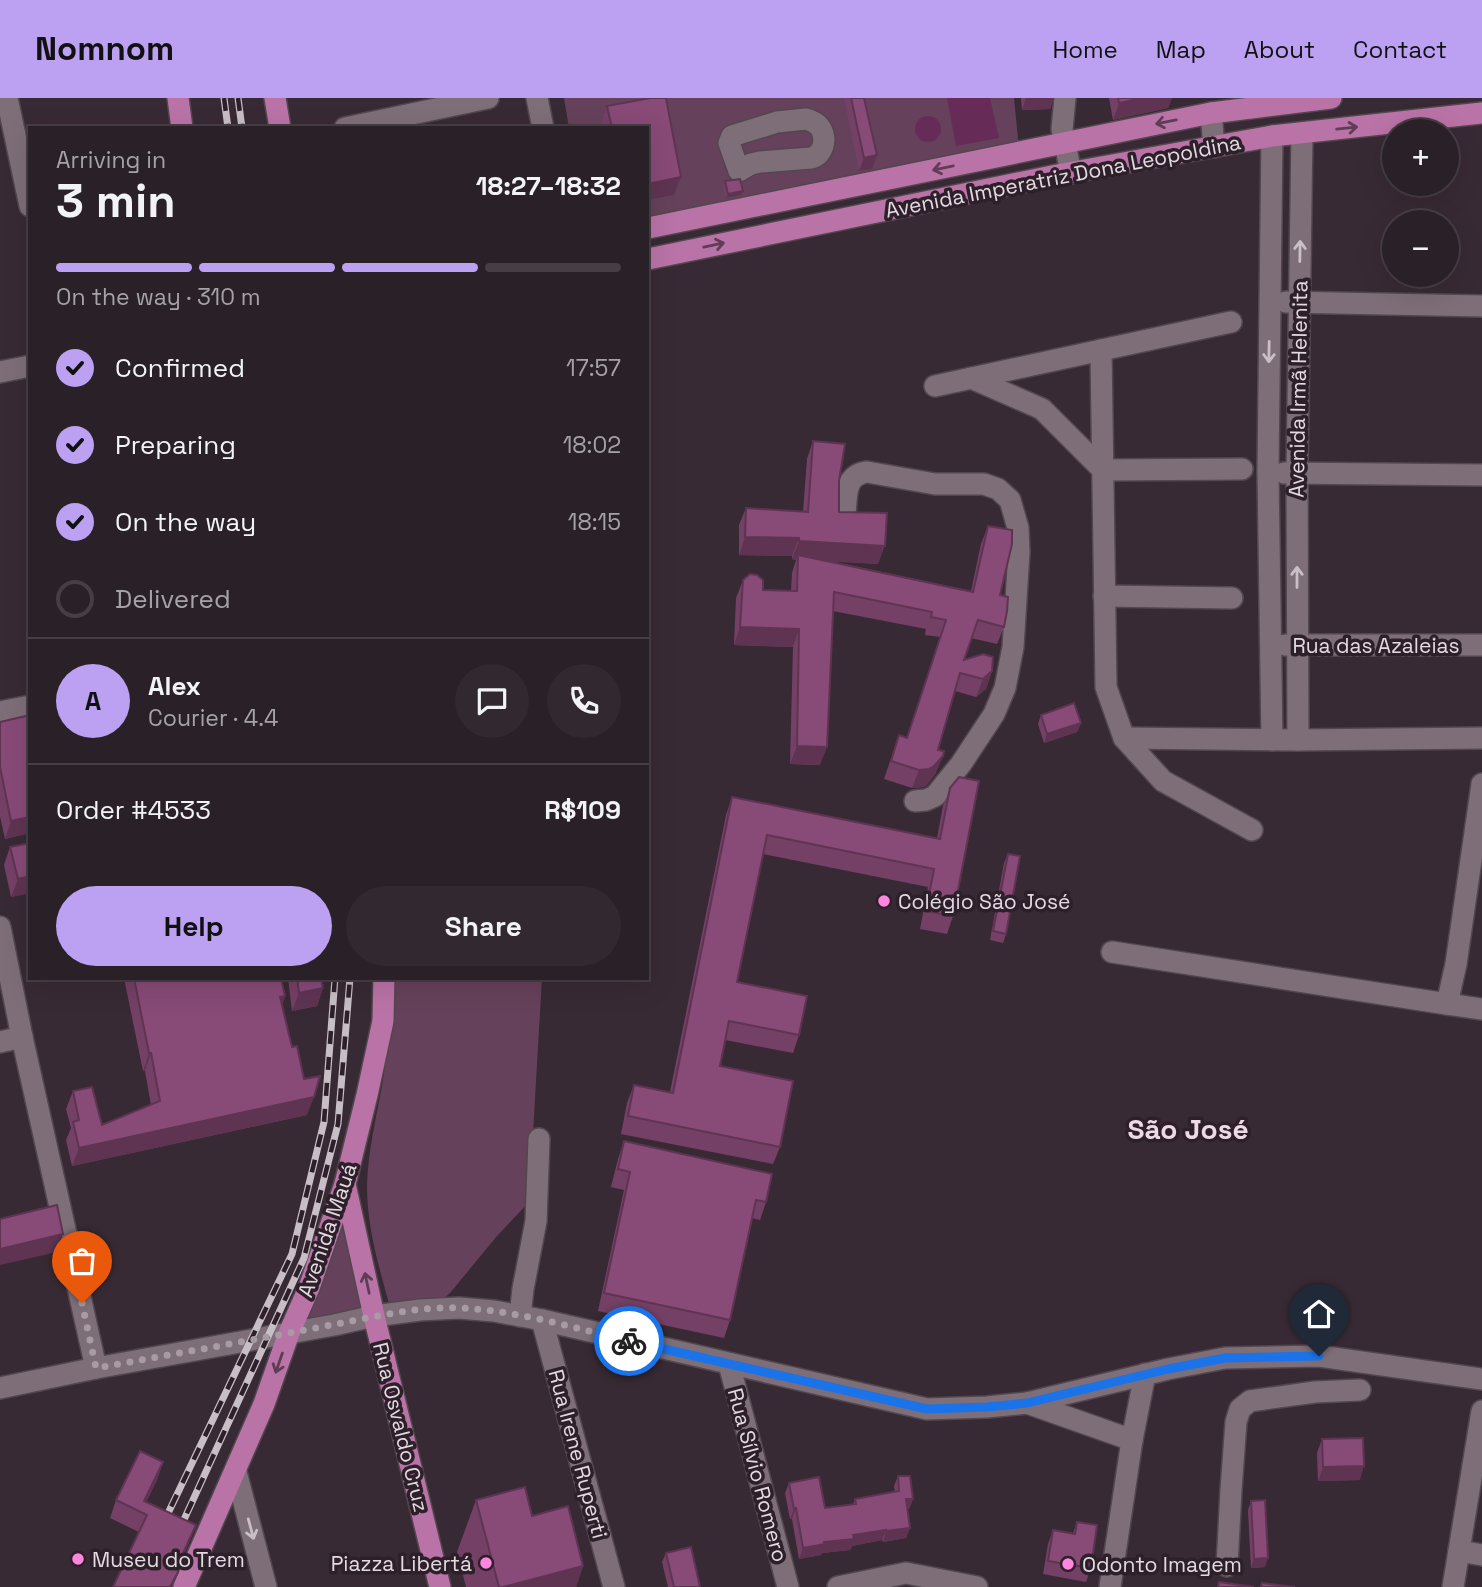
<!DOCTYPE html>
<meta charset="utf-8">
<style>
body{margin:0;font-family:"Space Grotesk",sans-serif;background:#32282f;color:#f1f3f6;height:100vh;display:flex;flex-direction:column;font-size:26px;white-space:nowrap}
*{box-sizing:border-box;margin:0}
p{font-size:23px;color:#a5a3a7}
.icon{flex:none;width:38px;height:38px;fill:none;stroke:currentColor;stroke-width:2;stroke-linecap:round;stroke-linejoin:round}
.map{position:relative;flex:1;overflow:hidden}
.panel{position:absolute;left:28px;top:28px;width:621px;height:854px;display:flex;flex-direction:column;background:#2a2027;border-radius:0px;box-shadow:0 7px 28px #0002,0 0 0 2px #463e44}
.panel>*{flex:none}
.controls{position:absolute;left:1382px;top:21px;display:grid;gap:14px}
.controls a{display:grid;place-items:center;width:77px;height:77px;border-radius:50%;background:#2a2027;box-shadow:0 7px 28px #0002,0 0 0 2px #463e44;font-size:35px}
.pin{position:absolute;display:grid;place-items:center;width:60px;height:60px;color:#fff;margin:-72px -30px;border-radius:50% 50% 50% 0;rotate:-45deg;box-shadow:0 0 7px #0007}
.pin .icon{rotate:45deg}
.courier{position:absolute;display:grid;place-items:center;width:70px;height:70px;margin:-35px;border:5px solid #1a73e8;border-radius:50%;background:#fff;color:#222;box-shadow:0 2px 9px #0007}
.headline em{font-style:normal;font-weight:600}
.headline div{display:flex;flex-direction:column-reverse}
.headline{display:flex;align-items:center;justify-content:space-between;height:119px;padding:0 28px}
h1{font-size:46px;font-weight:600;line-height:52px}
.bar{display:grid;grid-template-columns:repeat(4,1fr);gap:10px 7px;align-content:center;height:84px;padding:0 28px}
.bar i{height:9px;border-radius:5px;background:#463e44}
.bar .active{background:#bca0f2}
.bar p{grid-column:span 4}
.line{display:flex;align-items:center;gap:18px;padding:0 28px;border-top:2px solid #463e44}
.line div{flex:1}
.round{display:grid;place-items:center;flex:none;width:74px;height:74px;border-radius:37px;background:#32282f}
ol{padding:0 28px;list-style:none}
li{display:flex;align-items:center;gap:21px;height:77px}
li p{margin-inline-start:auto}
li .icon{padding:7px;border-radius:50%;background:#bca0f2;color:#111;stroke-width:4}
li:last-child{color:#a5a3a7}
li i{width:38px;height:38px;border:4px solid #463e44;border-radius:50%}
.primary-button{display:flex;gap:14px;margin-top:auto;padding:14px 28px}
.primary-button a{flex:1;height:80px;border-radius:42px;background:#bca0f2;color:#111;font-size:28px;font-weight:600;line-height:80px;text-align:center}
.primary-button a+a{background:#32282f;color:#f1f3f6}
header{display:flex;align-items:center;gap:42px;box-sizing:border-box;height:98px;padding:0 35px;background:#bca0f2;color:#111}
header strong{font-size:33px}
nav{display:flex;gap:38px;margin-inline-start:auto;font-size:24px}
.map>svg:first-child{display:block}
.green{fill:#66415b}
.water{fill:#662b57}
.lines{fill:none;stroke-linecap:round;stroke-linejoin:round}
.minor-casing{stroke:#52474e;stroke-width:24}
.major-casing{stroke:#52474e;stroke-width:24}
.minor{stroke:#7e6e78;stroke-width:21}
.major{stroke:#ba73a7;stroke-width:21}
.rail-casing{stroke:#c8bec5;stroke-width:7}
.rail{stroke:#2e202a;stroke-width:4.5;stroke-dasharray:13;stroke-linecap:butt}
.wall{fill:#754066}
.shaded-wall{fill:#5f3453}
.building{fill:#884a77;stroke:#5f3453;stroke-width:2}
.oneway{stroke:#5f3d56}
.oneway2{stroke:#cabfc6}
.done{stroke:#a79ca4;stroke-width:7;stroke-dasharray:0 12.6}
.route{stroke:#1a73e8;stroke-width:9}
.poi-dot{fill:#ff85de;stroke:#2e202a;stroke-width:2.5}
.labels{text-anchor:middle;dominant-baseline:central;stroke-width:7;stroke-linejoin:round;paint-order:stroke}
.street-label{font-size:21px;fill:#e3dae0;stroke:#2e202a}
.poi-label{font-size:21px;fill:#e3dae0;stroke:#2e202a;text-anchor:start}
.district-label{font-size:28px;font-weight:bold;fill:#eddae6;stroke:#2e202a}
</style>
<header>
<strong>Nomnom</strong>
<nav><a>Home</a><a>Map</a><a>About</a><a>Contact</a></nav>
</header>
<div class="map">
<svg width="1482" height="1489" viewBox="0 0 1482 1489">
<rect width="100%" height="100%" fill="#382a34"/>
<!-- green -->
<g class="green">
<path d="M564 0H1014L1019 51 648 124V30H569Z"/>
<path d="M389 880H542L529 1104 497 1138 450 1195 433 1210 390 1209C379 1169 367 1130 367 1088 368 1051 377 1017 383 982 389 948 389 914 389 880Z"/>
<path d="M342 1127 362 1210 305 1223Z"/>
</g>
<!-- water -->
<g class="water">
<path d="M947 0H990L999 40 956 48Z"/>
<circle cx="928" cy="31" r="13"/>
</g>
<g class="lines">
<!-- minor casing -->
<g class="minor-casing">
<g id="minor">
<path d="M7 0 30 108"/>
<path d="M537 0 543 30"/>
<path d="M1065 0 1062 31 1071 75"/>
<path d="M1211 15 1214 49"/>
<path d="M806 21C812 23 818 25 821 31 827 42 823 57 811 60L760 64 751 66 739 73 729 45 732 38 777 24Z"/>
<path d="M345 30 488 0"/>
<path d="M1272 38 1268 374 1272 642"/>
<path d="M1286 204 1482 208"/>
<path d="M1101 252 1106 589 1124 640 1163 683 1252 732"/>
<path d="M0 274 30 268"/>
<path d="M971 280 1042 311 1103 372 1242 371"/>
<path d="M935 288 1231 224"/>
<path d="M1284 375 1482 377"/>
<path d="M845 416C847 398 844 377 867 374L935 386H984L998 391 1010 402 1018 430 1019 454 1013 549 1005 590 994 616 961 666 935 698 926 702 915 703"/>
<path d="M1104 498 1232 500"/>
<path d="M1285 547H1482"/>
<path d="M0 614 30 608"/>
<path d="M1124 640 1298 642 1482 640"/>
<path d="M1298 642 1297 375 1302 35"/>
<path d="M0 829 22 939 96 1270"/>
<path d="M1112 854 1447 906 1456 866 1482 686"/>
<path d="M1447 906 1482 911"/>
<path d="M0 944 22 939"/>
<path d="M520 1218 523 1191 536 1123 539 1041"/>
<path d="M542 1222 614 1489"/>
<path d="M729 1266 788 1489"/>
<path d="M0 1290 96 1270 334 1227 374 1218 420 1212 459 1210 494 1213 542 1222 927 1311 987 1309 1027 1305 1168 1271 1225 1260 1319 1258 1482 1281"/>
<path d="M1027 1305 1132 1342"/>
<path d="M236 1374 266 1489"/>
<path d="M1459 1453 1482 1457"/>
<path d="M1227 1468 1231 1392 1236 1324 1240 1311 1250 1303 1315 1294 1360 1292"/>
<path d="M838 1489 906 1475 977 1489"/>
<path d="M1110 1489 1132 1342 1145 1276"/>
<path d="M1453 1489 1482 1313"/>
</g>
</g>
<!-- major casing -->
<g class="major-casing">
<g id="major">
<path d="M178 0 182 30"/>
<path d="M275 0 280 30"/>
<path d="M648 130 1211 15 1331 0"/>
<path d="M648 161 1057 77 1272 38 1482 15"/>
<path d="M345 1086 374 1218 440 1489"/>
<path d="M184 1489 264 1306 289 1235 309 1190 345 1086 367 997 383 923 384 880"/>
</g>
</g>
<!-- minor -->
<use href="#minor" class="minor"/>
<!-- major -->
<use href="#major" class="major"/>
<!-- rail casing -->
<g class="rail-casing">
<g id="rail">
<path d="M224 0 228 30"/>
<path d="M238 0 242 30"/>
<path d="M160 1432 292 1156 324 1024 335 880"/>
<path d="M176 1439 304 1160 338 1026 350 880"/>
</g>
</g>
<!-- rail -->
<use href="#rail" class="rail"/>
</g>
<!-- wall -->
<g class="wall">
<path d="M650 0H666L681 79 674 97 648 102V30H602L601 26 607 8Z"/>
<path d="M844 0H864L872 71 859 73Z"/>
<path d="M1021 0H1054L1050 11 1022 12Z"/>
<path d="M1109 0H1172L1168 10 1113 22Z"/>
<path d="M725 83 741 97 726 100 723 88Z"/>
<path d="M813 343 839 383V414L878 466 830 463 971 493 981 446 988 428 1000 497 1004 529 997 546 971 540 964 562 992 573 986 591 976 599 955 593 938 652 936 675 927 687 923 689 912 690 884 681 899 637 907 640 940 539 925 537 926 531 833 513 820 667 790 666 793 549 734 547 736 500 743 482 763 492 791 493 792 475 796 462 792 461V458L739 457V427L746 410 803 414 807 361Z"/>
<path d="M30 617V735L5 741 0 718V624Z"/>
<path d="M1041 617 1081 625 1077 634 1044 645 1038 626Z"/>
<path d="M950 690 953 818 947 836 920 831 928 789 763 756 737 884 799 937 793 955 725 942 720 968 780 1049 773 1066 621 1036 627 1005 634 987 670 994 726 717 732 699 937 740 943 708Z"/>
<path d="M10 749 30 795 11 799 4 767Z"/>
<path d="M1008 756 1006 836 1003 845 990 842 1004 765Z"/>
<path d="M124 880H281L285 898 282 907 307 1017 72 1068 66 1042 71 1030 66 1011 73 993 102 1027 151 1007 145 973H143Z"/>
<path d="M288 880H321L323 890 317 908 292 913Z"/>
<path d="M624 1043 766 1104 760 1122 752 1120 730 1222 724 1240 598 1213 624 1092 611 1089 618 1061Z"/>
<path d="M1322 1341 1360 1382 1318 1383 1317 1355Z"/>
<path d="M163 1364 157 1382 146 1404 196 1427 178 1470 139 1434 110 1420 116 1402Z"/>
<path d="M898 1378 913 1401 909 1411H907L910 1430 906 1440 883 1444 882 1442 852 1448 850 1452 822 1455 821 1457 799 1461 792 1421H790L785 1395 789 1385 825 1410 853 1406 855 1401 895 1394 894 1388Z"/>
<path d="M476 1402 532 1418 583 1468 576 1489H466L457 1454Z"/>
<path d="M1251 1403 1265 1469 1251 1470 1248 1412Z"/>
<path d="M1077 1424 1091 1470 1086 1484 1043 1476 1048 1446 1053 1432 1073 1435Z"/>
<path d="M666 1455 700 1489H668L662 1464Z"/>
</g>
<!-- shaded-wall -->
<g class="shaded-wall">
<path d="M1026 0H1054L1050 11 1022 12Z"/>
<path d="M1143 0H1172L1168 10 1113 22 1119 5Z"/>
<path d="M877 57 872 71 859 73 864 60Z"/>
<path d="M681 79 674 97 648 102V86Z"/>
<path d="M743 93 741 97 726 100 728 96Z"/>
<path d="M745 439 799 440 792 458 739 457Z"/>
<path d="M799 443 885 448 878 466 798 462V457L796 462 792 461Z"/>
<path d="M740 529 799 531 793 549 734 547Z"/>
<path d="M992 573 986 591 976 599 983 581Z"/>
<path d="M1081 625 1077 634 1044 645 1047 636Z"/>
<path d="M797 648 827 649 820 667 790 666Z"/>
<path d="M943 658 936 675 927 687 923 689 912 690 919 672Z"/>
<path d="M30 719V735L5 741 11 723Z"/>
<path d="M30 778V795L11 799 18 781Z"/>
<path d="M323 890 317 908 292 913 299 895Z"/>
<path d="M285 898 279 916 280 899Z"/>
<path d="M149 955H151L145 973H143Z"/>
<path d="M314 999 307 1017 72 1068 79 1050Z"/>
<path d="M63 1136 57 1154 0 1167V1151Z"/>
<path d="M163 1364 157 1382 141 1414 144 1403Z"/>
<path d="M1364 1368 1360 1382 1318 1383 1323 1369Z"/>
<path d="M906 1401H913L909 1411H902Z"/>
<path d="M796 1410 792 1421H790L794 1411Z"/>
<path d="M196 1427 189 1445 172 1484 178 1466Z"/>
<path d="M910 1430 906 1440 883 1444 886 1433Z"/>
<path d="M886 1432 882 1442 852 1448 850 1452 822 1455 821 1457 799 1461 803 1450 853 1437Z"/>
<path d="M1268 1460 1265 1469 1251 1470 1254 1461Z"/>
<path d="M583 1468 576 1489H503Z"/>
</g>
<!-- building -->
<g class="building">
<path d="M650 0H666L681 79 648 86V30H612L607 8Z"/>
<path d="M851 0H864L877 57 864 60Z"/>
<path d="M1118 0H1143L1119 5Z"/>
<path d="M740 81 743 93 728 96 725 83Z"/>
<path d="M813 343 845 346 839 383V414L887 415 885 448 799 443V440L745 439 746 410 808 414Z"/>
<path d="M988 428 1012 432V446L1000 497 1008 499 1007 513 1004 529 978 522 964 562 983 556 993 559 992 573 983 581 960 575 938 652 944 653 943 658 933 669 929 671 919 672 891 663 899 637 907 640 946 522 931 519 932 514 834 494 827 649 797 648 799 531 740 529 743 482 750 476 757 477 763 482V492L797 493 798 457 973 494Z"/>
<path d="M1074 605 1081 625 1047 636 1041 617Z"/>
<path d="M30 617V719L11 723 0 669V624Z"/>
<path d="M959 679 979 683 953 818 926 813 934 771 767 737 737 884 807 898 799 937 729 923 720 968 793 983 780 1049 628 1018 634 987 673 995 732 699 940 741 950 690Z"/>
<path d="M30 745V778L18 781 10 749Z"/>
<path d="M1008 756 1020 758 1006 836 993 833Z"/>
<path d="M134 880H281L285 898 280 899 292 949 297 948 304 981 320 978 314 999 79 1050 73 1024 79 1022 73 993 92 989 102 1027 160 1003 151 955H149Z"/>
<path d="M297 880H321L323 890 299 895Z"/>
<path d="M624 1043 772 1076 766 1104 756 1102 730 1222 604 1195 630 1074 618 1071Z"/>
<path d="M57 1107 63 1136 0 1151V1121Z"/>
<path d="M1363 1340 1364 1368 1323 1369 1322 1341Z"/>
<path d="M140 1353 163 1364 144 1403 196 1427 178 1466V1474L170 1489H113L147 1417 116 1402Z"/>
<path d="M898 1378H910L913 1401H906L910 1430 886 1433V1432L853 1437 854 1441 824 1444 825 1446 803 1450 796 1410 794 1411 789 1385 819 1379 825 1410 856 1406 855 1401 899 1393Z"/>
<path d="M525 1389 532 1418 568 1408 583 1468 503 1489H499L476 1402Z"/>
<path d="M1265 1402 1268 1460 1254 1461 1251 1403Z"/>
<path d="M1077 1424 1097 1427 1091 1470 1048 1463 1053 1432 1075 1436Z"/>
<path d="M691 1449 700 1489H674L666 1455Z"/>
<path d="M1219 1484 1254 1489H1218Z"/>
<path d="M1262 1485 1295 1489H1261Z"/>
</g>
<!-- one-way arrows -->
<defs><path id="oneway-shaft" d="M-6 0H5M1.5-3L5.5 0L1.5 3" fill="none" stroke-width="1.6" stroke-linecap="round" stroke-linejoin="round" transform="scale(1.75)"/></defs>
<g class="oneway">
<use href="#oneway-shaft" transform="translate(1166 24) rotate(169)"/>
<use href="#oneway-shaft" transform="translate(1347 30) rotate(-6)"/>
<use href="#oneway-shaft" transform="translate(943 70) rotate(168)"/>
<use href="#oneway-shaft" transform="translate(714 147) rotate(-12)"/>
<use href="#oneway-shaft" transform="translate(367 1185) rotate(-102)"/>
<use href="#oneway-shaft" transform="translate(279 1265) rotate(109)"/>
</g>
<g class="oneway2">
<use href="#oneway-shaft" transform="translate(1300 153) rotate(-89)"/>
<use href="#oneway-shaft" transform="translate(1269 254) rotate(91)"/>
<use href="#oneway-shaft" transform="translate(1297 479) rotate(-90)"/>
<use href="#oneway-shaft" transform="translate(251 1431) rotate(75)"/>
</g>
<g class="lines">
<!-- done -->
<path class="done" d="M82 1205 96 1270C175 1256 253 1242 331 1227 374 1219 418 1208 462 1210 519 1213 574 1230 629 1243"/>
<!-- route -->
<path class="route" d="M629 1243 927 1311 987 1309 1027 1305 1168 1271 1225 1260 1319 1258"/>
</g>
<!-- markers -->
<g class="poi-dot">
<circle cx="884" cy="803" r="7"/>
<circle cx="78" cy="1461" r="7"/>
<circle cx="486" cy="1465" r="7"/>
<circle cx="1068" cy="1466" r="7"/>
</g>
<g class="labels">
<!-- street labels -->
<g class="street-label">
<text transform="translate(1063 78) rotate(-11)">Avenida Imperatriz Dona Leopoldina</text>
<text transform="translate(1298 291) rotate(-89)">Avenida Irmã Helenita</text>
<text x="1376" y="547">Rua das Azaleias</text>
<text transform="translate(327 1132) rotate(-71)">Avenida Mauá</text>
<text transform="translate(401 1329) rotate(76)">Rua Osvaldo Cruz</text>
<text transform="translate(578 1356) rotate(75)">Rua Irene Ruperti</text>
<text transform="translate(758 1377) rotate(75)">Rua Sílvio Romero</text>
</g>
<!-- poi labels -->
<g class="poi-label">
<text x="898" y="803">Colégio São José</text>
<text x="92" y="1461">Museu do Trem</text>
<text x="472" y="1465" text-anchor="end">Piazza Libertá</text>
<text x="1082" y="1466">Odonto Imagem</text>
</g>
<!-- district labels -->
<g class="district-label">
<text x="1188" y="1031">São José</text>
</g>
</g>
</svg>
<div class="controls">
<a>+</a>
<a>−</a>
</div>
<div class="pin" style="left:82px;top:1205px;background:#ea580c"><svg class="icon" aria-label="bag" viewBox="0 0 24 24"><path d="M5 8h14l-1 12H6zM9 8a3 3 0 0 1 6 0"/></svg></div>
<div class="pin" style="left:1319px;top:1258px;background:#1f2937"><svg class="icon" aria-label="home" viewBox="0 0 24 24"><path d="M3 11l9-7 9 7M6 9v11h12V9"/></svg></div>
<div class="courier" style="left:629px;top:1243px"><svg class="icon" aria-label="bike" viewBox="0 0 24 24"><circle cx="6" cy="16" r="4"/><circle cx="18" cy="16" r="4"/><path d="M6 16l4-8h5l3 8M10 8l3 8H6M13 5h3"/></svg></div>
<section class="panel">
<div class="headline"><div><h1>3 min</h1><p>Arriving in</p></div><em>18:27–18:32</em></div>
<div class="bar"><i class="active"></i><i class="active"></i><i class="active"></i><i></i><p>On the way · 310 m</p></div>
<ol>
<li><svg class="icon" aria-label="check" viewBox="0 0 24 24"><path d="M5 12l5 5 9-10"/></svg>Confirmed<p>17:57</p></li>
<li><svg class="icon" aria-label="check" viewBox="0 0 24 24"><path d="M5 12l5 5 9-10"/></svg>Preparing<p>18:02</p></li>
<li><svg class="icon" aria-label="check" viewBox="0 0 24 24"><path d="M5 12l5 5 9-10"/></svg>On the way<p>18:15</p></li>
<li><i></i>Delivered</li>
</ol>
<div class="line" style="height:126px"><b class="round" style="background:#bca0f2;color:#111">A</b><div><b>Alex</b><p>Courier · 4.4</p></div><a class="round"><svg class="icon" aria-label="chat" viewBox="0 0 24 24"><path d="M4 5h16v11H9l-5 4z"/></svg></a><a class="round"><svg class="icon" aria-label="phone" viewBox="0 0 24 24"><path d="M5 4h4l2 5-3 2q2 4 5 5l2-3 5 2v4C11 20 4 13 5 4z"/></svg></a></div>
<div class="line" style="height:91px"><div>Order #4533</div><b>R$109</b></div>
<div class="primary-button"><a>Help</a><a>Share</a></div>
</section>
</div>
